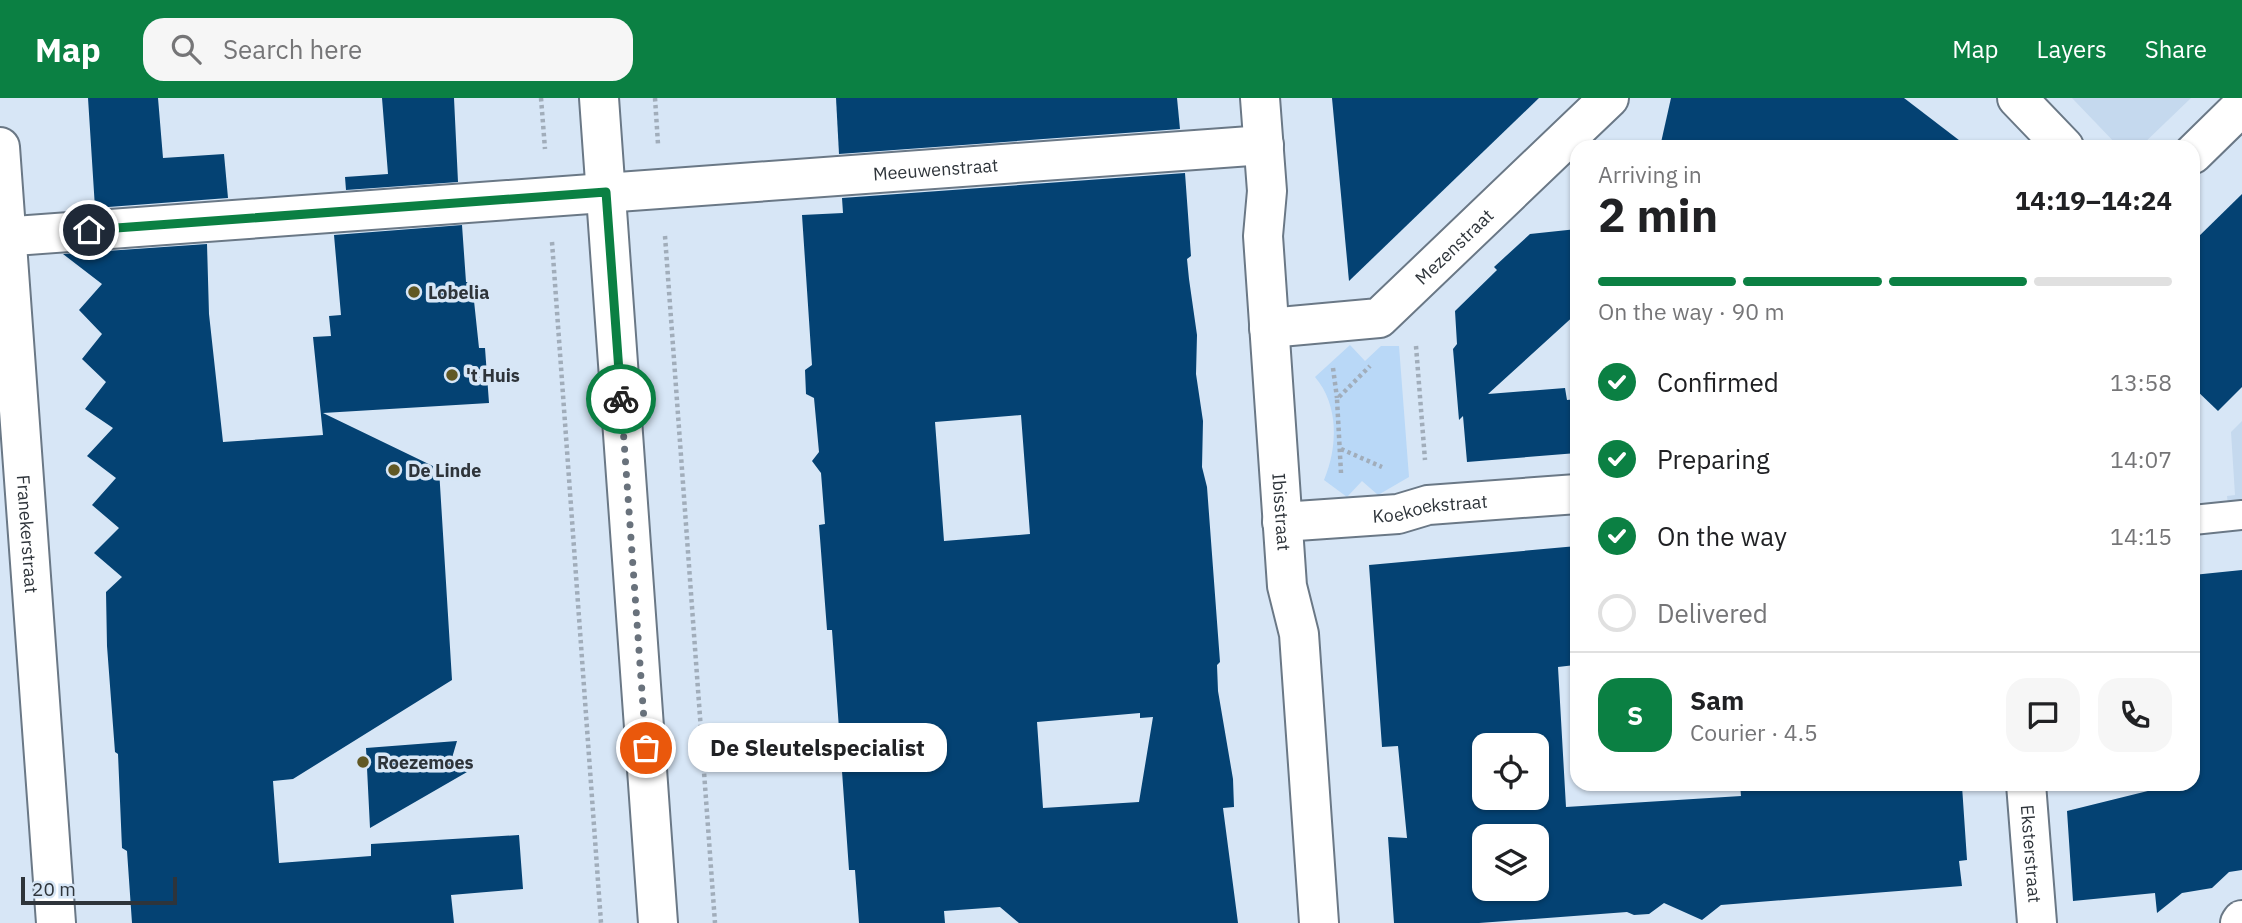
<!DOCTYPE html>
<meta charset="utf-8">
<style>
body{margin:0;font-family:"IBM Plex Sans",sans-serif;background:#f6f6f6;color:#202124;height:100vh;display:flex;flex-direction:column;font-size:26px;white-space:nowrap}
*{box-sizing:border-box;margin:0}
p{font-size:23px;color:#757577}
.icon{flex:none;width:38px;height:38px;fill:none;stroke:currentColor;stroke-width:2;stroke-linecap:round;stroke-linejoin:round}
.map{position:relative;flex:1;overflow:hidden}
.details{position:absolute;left:1570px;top:42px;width:630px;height:651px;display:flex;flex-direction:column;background:#fff;border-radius:21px;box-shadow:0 2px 5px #0004}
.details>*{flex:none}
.tools{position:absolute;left:1472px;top:635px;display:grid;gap:14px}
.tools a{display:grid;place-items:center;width:77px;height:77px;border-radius:14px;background:#fff;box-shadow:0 2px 5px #0004;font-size:35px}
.scale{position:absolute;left:21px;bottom:18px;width:156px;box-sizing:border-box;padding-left:7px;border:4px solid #2e343a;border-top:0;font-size:19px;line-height:24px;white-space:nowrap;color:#2e343a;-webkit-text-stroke:5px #d7e6f6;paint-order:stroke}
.pin{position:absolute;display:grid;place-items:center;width:60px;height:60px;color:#fff;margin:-30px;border:4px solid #fff;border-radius:50%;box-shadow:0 2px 7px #0007}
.courier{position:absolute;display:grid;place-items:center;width:70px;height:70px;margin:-35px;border:5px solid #0b8043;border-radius:50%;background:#fff;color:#222;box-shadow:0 2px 9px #0007}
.bubble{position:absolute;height:49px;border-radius:21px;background:#fff;box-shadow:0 2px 5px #0004;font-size:23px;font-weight:700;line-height:49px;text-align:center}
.head em{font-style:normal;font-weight:700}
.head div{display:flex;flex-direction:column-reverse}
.head{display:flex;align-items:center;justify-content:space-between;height:119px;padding:0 28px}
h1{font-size:46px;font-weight:700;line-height:52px}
.bar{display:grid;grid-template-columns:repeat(4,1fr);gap:10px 7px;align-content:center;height:84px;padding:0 28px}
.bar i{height:9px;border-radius:5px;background:#e0e0e0}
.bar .current{background:#0b8043}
.bar p{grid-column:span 4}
.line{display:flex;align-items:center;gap:18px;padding:0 28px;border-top:2px solid #e0e0e0}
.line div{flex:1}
.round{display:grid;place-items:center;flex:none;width:74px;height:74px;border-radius:21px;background:#f6f6f6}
ol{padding:0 28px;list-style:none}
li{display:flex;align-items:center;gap:21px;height:77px}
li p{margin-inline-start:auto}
li .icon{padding:7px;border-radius:50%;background:#0b8043;color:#fff;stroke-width:4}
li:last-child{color:#757577}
li i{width:38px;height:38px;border:4px solid #e0e0e0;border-radius:50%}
header{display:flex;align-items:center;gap:42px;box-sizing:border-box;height:98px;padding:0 35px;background:#0b8043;color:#fff}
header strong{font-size:33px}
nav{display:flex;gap:38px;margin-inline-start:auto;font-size:24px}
.search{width:490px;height:63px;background:#f6f6f6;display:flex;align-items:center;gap:18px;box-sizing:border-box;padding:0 24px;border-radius:21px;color:#757577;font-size:26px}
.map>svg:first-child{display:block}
.built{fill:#c5d9ee}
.green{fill:#b9d8f7}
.building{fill:#044273;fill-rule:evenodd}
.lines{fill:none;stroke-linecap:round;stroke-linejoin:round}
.lane-casing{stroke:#6a7886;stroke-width:32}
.street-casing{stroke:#6a7886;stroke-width:42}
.secondary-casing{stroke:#6a7886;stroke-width:42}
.path{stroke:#a1adba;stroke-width:4.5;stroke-dasharray:3.5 3.5;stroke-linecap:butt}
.lane{stroke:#fff;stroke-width:28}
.street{stroke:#fff;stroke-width:38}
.secondary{stroke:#fff;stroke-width:38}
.done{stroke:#69727c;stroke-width:7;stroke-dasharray:0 12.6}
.route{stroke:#0b8043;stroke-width:9}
.poi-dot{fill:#615824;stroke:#d7e6f6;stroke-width:2.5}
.labels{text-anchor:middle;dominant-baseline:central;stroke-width:7;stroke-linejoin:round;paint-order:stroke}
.street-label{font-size:18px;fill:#2e343a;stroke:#d7e6f6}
.poi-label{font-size:18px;font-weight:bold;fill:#2e343a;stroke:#d7e6f6;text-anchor:start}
</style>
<header>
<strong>Map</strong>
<div class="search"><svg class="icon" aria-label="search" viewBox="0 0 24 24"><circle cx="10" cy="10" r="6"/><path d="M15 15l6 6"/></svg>Search here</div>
<nav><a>Map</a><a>Layers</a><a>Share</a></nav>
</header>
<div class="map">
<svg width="2242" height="825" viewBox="0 0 2242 825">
<rect width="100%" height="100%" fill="#d7e6f6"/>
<!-- built -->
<g class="built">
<path d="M2072 0H2191L2140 49H2119Z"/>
<path d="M2242 323V430L2228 407 2227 398 2235 397 2231 334Z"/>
</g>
<!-- green -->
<path class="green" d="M1350 247 1365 263 1381 248H1399L1409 379 1378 397 1362 383 1347 399 1324 382C1338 349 1339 307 1315 279Z"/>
<!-- building -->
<g class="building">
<path d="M88 0H158L163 60 224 56 228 100 95 110Z"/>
<path d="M382 0H454L458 84 346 92 345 79 388 76Z"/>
<path d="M836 0H1177L1180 31 839 56Z"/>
<path d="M1332 0H1539L1349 183Z"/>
<path d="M1671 0H1904L1968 49H1660Z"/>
<path d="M1185 75 1191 158 1187 161 1189 181 1197 237 1196 276 1203 323 1202 369 1207 389 1220 564 1217 567 1218 593 1233 681 1234 709 1223 710 1238 825H1019L1000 809 944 813 945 825H859L855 772H849L832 532H827L819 427 825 426 821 375 812 363 819 354 814 300 806 296 805 272 812 267 802 117 843 115 842 100ZM1021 317 1030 436 944 443 935 324ZM1140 615V620L1153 619 1139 704 1043 710 1037 624Z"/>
<path d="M2242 96V289L2218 313 2193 289V144Z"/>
<path d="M462 127 466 184H472L479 250H485L489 305 323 315 439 371 452 582 293 681 273 683 279 765 371 758V746L519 737 523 791 451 797 454 825H132L127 753 122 750 118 656 115 654 107 548 106 494 122 479 94 455 119 430 92 407 116 380 87 358 113 330 85 311 106 284 82 261 102 236 79 212 102 186 63 156 207 146 209 216 223 344 323 337 313 239 331 238 329 218 341 217 334 137Z"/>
<path d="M1577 131V215L1488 296 1565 290 1567 302 1577 301V355L1467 364 1463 318 1459 322 1453 251 1457 246 1455 213 1497 172 1494 169 1530 136Z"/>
<path d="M1577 448V524L1570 525 1575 567 1558 569 1566 709 1741 698 1740 686H1954L1962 688 1967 762 1959 763 1962 788 1721 807 1702 822 1664 805 1649 816 1634 817 1627 814 1479 825H1394L1388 739 1407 740 1398 648 1382 649 1369 467ZM1484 648H1536V700H1484ZM1484 738H1536V791H1484Z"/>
<path d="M2242 472V772L2229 774 2212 790 2182 795 2157 815 2155 795 2073 803 2067 713 2176 686H2193V477Z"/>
<path d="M457 643 452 660 474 670 370 730 366 650Z"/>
</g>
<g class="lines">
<!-- lane casing -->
<g class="lane-casing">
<path id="lane" d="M2193 422 2242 417"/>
</g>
<!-- street casing -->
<g class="street-casing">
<g id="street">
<path id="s1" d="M1260 0 1267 93 1263 138 1287 488 1299 536 1319 825"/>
<path d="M2017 0 2064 49"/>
<path id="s2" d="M0 49 56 825"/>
<path d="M2193 56 2242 8"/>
<path id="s3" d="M0 139 1264 47"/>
<path id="s4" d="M1269 230 1379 220 1609 0"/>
<path id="s5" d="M1282 424 1398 416 1428 407 1577 396"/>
<path id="s6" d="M2026 686 2037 825"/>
<path d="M2240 825 2242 822"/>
</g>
</g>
<!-- secondary casing -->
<g class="secondary-casing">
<path id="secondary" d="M599 0 658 825"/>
</g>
<!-- path -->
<g class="path">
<path d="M541 0 545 51"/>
<path d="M655 0 658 46"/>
<path d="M665 138 715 825"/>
<path d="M552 144 601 825"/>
<path d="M1416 248 1425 362"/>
<path d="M1333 270 1337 300"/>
<path d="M1341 351 1382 369"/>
<path d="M1341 375 1337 301 1370 268"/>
</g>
<!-- lane -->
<use href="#lane" class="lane"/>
<!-- street -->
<use href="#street" class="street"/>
<!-- secondary -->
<use href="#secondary" class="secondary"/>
</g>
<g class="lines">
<!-- done -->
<path class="done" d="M621 301 646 650"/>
<!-- route -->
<path class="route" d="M89 132 606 94 621 301"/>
</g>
<!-- markers -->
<g class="poi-dot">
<circle cx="414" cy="194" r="7"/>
<circle cx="452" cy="277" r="7"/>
<circle cx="394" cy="372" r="7"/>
<circle cx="363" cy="664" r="7"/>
</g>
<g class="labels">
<!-- street labels -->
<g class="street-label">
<text stroke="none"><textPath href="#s3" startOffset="938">Meeuwenstraat</textPath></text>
<text stroke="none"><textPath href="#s4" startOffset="214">Mezenstraat</textPath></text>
<text stroke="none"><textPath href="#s5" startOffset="149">Koekoekstraat</textPath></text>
<text stroke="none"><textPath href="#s1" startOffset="415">Ibisstraat</textPath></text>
<text stroke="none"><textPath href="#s2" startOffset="388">Franekerstraat</textPath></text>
<text stroke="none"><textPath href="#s6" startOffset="70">Eksterstraat</textPath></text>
</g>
<!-- poi labels -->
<g class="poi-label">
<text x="428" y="194">Lobelia</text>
<text x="466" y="277">'t Huis</text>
<text x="408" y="372">De Linde</text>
<text x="377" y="664">Roezemoes</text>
</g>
</g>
</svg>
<div class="tools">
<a><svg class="icon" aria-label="locate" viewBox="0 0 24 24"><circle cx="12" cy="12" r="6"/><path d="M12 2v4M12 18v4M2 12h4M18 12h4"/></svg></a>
<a><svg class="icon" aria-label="layers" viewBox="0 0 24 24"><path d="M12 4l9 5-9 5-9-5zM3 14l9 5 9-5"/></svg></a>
</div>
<div class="scale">20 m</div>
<div class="pin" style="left:646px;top:650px;background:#ea580c"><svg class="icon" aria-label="bag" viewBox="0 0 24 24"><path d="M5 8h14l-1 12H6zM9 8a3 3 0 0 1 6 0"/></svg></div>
<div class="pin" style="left:89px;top:132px;background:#1f2937"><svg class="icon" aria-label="home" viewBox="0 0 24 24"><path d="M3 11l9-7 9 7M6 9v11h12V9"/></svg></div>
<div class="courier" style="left:621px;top:301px"><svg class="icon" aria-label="bike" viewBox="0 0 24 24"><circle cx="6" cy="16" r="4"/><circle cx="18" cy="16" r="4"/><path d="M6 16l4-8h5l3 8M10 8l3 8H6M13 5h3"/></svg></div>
<div class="bubble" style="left:688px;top:625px;width:259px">De Sleutelspecialist</div>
<section class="details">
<div class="head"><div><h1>2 min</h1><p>Arriving in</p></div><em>14:19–14:24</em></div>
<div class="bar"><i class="current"></i><i class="current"></i><i class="current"></i><i></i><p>On the way · 90 m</p></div>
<ol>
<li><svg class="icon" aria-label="check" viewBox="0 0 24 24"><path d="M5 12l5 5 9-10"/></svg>Confirmed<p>13:58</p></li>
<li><svg class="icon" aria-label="check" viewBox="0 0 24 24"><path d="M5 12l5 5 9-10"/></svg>Preparing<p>14:07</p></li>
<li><svg class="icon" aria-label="check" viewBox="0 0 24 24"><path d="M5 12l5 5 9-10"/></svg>On the way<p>14:15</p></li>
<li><i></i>Delivered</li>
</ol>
<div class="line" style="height:126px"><b class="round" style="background:#0b8043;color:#fff">S</b><div><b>Sam</b><p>Courier · 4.5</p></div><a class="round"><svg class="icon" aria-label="chat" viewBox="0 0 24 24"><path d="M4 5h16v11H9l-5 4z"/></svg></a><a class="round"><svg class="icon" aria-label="phone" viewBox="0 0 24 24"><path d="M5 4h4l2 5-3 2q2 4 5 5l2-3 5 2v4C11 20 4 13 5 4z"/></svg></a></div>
</section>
</div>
